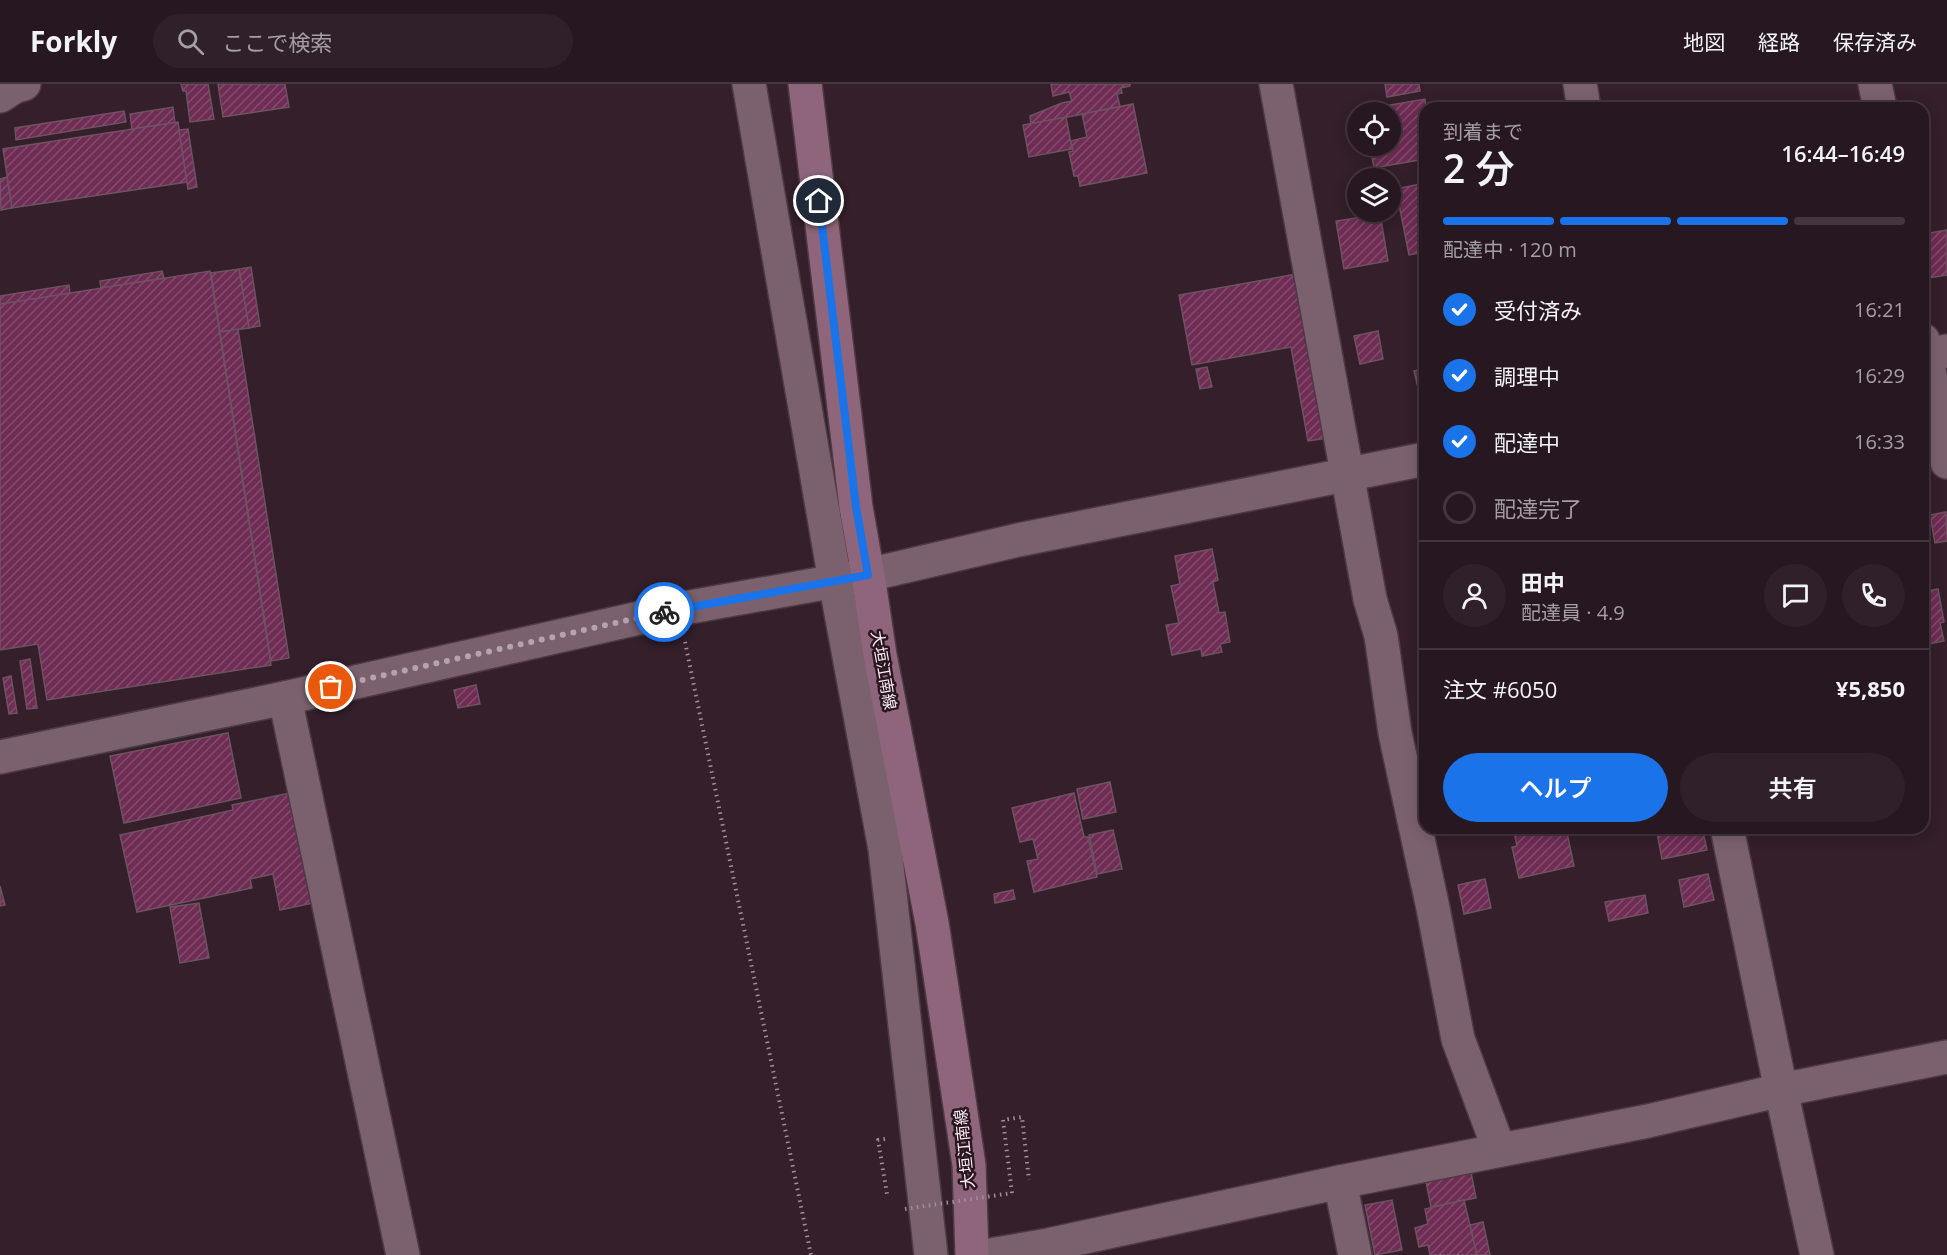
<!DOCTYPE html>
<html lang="ja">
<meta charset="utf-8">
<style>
body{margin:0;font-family:"Open Sans","Noto Sans JP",sans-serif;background:#2f2029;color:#f1f3f6;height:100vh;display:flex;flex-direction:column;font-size:22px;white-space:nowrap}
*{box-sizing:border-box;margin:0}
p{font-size:20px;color:#a49fa5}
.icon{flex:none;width:33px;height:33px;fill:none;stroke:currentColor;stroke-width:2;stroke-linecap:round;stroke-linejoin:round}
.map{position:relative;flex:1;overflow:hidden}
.sheet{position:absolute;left:1419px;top:18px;width:510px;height:732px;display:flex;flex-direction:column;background:#271720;border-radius:18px;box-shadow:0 3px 15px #0003,0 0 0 2px #43363e}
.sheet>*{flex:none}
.tools{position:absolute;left:1347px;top:18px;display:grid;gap:12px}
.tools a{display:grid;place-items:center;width:54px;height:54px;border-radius:50%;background:#271720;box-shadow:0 3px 15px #0003,0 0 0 2px #43363e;font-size:30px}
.pin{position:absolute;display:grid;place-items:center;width:51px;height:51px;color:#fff;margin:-26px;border:3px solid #fff;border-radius:50%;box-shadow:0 2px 6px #0007}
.courier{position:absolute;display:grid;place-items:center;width:60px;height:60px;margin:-30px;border:4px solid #1a73e8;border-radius:50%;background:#fff;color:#222;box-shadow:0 2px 8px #0007}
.summary em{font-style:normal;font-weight:600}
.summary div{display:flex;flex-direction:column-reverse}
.summary{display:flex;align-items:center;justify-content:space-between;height:102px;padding:0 24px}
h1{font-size:39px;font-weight:600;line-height:45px}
.bar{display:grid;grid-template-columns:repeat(4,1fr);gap:9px 6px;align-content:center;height:72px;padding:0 24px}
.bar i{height:8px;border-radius:4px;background:#43363e}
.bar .active{background:#1a73e8}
.bar p{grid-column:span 4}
.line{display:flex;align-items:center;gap:15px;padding:0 24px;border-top:2px solid #43363e}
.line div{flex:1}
.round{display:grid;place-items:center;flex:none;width:63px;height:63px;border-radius:32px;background:#2f2029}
ol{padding:0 24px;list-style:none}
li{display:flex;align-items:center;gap:18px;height:66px}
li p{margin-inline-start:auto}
li .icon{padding:6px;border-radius:50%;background:#1a73e8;color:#fff;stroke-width:4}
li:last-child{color:#a49fa5}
li i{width:33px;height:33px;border:3px solid #43363e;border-radius:50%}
.cta{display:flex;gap:12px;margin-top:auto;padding:12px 24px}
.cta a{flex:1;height:69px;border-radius:36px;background:#1a73e8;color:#fff;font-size:24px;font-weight:600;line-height:69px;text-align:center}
.cta a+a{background:#2f2029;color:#f1f3f6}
header{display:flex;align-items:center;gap:36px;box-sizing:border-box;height:84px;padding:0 30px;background:#271720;border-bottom:2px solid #43363e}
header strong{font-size:28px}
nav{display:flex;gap:33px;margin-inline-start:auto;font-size:21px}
.search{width:420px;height:54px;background:#2f2029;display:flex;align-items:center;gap:15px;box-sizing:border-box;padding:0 21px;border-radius:33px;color:#a49fa5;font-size:22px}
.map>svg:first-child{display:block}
.building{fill:url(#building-hatch);stroke:#6c5360;stroke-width:1.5}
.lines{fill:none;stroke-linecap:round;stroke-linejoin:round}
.minor-casing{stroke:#4c3a44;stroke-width:36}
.tertiary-casing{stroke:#4c3a44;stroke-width:36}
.secondary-casing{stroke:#4c3a44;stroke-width:36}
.path{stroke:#a08e97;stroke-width:4;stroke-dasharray:1.5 4.5;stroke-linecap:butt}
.minor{stroke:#7b616e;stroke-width:33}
.tertiary{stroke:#7b616e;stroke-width:33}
.secondary{stroke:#8e657a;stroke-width:33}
.path-bridge{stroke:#a08e97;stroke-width:4;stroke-dasharray:1.5 4.5;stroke-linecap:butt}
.done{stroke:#b5a4ad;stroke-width:6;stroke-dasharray:0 10.8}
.route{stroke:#1a73e8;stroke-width:8}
.labels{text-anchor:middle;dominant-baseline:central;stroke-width:5;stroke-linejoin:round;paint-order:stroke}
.street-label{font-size:16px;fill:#fbecf3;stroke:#2a1621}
</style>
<header>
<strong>Forkly</strong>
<div class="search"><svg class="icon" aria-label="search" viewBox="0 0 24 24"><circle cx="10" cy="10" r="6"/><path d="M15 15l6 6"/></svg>ここで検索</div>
<nav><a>地図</a><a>経路</a><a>保存済み</a></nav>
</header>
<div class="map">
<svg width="1947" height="1171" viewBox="0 0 1947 1171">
<defs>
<pattern id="building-hatch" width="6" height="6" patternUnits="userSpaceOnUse" patternTransform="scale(1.5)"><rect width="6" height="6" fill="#6f2c54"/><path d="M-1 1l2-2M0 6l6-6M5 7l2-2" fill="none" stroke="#844b6d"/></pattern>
</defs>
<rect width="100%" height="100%" fill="#341f2a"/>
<!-- building -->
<g class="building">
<path d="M181 0H208L214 35 190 38 186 7H183Z"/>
<path d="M218 0H285L289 23 223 33Z"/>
<path d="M1051 0H1130V2L1121 4 1122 9 1117 10 1120 23 1031 40 1030 32 1062 19 1072 17 1069 8 1053 12Z"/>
<path d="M1385 0H1419L1420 7 1387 13Z"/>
<path d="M1425 15 1426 24 1425 75 1374 84 1370 62H1390V28H1373L1372 24Z"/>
<path d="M1133 20 1147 89 1080 102 1078 92H1074L1069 68 1073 67 1071 57 1087 53 1082 30Z"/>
<path d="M173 23 175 39 132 45 130 30Z"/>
<path d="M124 27 126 38 16 56 15 44Z"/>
<path d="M1066 33 1072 65 1029 73 1023 41Z"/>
<path d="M178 38 187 98 12 124 3 65Z"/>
<path d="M188 45 197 103 188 105 179 46Z"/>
<path d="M7 93 12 124 1 126 0 95Z"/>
<path d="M1425 99V168L1409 171 1396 105Z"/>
<path d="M1380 130 1388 177 1344 185 1336 137Z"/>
<path d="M1947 146V191L1929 194 1923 150Z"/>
<path d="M251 183 260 242 249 244 239 185Z"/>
<path d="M239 185 249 244 220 248 211 189Z"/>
<path d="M162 187 164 194 101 204 100 197Z"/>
<path d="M210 187 271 581 47 616 38 560 0 566V220Z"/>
<path d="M1308 188 1328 354 1308 357 1291 263 1192 281 1179 211Z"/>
<path d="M69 201 70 209 0 220V212Z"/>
<path d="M238 245 289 574 271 577 220 248Z"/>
<path d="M1378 247 1383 275 1360 280 1354 252Z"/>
<path d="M1207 283 1212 303 1200 305 1196 285Z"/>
<path d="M1425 284V319L1422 320 1414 287Z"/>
<path d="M1946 428 1947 457 1935 459 1930 431Z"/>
<path d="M1212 465 1218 496 1213 498 1219 529 1225 528 1230 558 1220 560 1222 568 1202 572 1201 565 1172 571 1166 541 1179 539 1171 502 1180 500 1175 472Z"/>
<path d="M1923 470 1929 496 1923 497Z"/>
<path d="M1938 505 1944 538 1940 539 1944 557 1923 561V508Z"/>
<path d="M30 575 37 624 27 625 20 577Z"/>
<path d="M11 592 17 629 9 630 3 594Z"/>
<path d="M476 601 480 620 458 624 454 606Z"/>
<path d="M228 649 241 714 124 739 110 672Z"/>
<path d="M1110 698 1116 728 1083 735 1077 705Z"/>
<path d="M290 709 313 819 280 826 273 790 250 795 252 804 137 828 120 751 233 726 232 721Z"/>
<path d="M1074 709 1084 753H1088L1097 793 1034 808 1027 777 1038 775 1033 755 1020 758 1012 724Z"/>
<path d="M1513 744H1566L1574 782 1519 794 1512 763 1517 762Z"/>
<path d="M1656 744H1707V747L1703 748 1707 766 1662 775Z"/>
<path d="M1113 746 1122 785 1097 790 1089 751Z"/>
<path d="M1708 790 1714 816 1684 823 1679 796Z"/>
<path d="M1485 795 1491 824 1464 830 1458 801Z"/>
<path d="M0 802 5 821 0 822Z"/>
<path d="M1013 806 1015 815 995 819 994 810Z"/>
<path d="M1645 811 1648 829 1609 837 1605 818Z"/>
<path d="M199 819 209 874 180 879 170 823Z"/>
<path d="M1470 1083 1476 1114 1431 1123 1425 1092Z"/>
<path d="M1392 1116 1402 1166 1375 1171 1365 1121Z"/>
<path d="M1464 1116 1477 1171H1430L1428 1161 1419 1163 1415 1144 1428 1140 1425 1125Z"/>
<path d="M1483 1138 1490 1171H1477L1470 1141Z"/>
</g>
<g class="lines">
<!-- minor casing -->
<g class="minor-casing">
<g id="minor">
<path d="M749 0 835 497 885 765 931 1171"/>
<path d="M1276 0 1370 515 1381 552 1395 649 1433 824 1458 955 1499 1065"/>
<path d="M1580 0 1584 24"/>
<path d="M1875 0 1880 24"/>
<path d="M0 12 14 3 24 0"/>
<path d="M1923 256 1947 378"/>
<path d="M285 614 403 1171"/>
<path d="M0 673 285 614 679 525 858 493"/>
<path d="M1727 744 1781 1006 1817 1171"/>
<path d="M1340 1098 1355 1171"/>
<path d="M990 1171 1048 1161 1340 1098 1648 1037 1781 1006 1947 973"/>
</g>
</g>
<!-- tertiary casing -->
<g class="tertiary-casing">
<g id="tertiary">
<path d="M1923 272 1947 267"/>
<path d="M868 491 1018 456 1425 375"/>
</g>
</g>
<!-- secondary casing -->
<g class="secondary-casing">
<path id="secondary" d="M805 0 856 423 868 491 880 571 932 839 969 1081 972 1171"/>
</g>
<!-- path -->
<g class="path">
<path d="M685 558 811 1171"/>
<path d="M885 1055 878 1056 887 1110"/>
<path d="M1012 1109 1003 1036 1022 1033 1029 1096"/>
</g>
<!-- minor -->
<use href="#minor" class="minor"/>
<!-- tertiary -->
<use href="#tertiary" class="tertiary"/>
<!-- secondary -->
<use href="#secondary" class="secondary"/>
<!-- path-bridge -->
<path class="path-bridge" d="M905 1125 1012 1109"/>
</g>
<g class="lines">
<!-- done -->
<path class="done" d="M331 603 664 528"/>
<!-- route -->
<path class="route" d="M664 528 868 491 856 423 819 117"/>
</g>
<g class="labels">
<!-- street labels -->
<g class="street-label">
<text transform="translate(884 586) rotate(80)">大垣江南線</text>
<text transform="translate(964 1065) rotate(-96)">大垣江南線</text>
</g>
</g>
</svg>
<div class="tools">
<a><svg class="icon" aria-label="locate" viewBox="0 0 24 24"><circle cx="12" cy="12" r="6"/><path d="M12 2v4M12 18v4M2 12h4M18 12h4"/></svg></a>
<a><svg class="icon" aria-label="layers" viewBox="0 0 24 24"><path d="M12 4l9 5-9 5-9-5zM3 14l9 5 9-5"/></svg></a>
</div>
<div class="pin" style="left:331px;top:603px;background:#ea580c"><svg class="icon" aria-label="bag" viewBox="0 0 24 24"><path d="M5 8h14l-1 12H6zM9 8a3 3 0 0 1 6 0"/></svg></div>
<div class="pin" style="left:819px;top:117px;background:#1f2937"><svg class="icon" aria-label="home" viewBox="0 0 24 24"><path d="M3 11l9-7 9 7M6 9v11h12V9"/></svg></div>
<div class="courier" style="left:664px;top:528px"><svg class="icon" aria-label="bike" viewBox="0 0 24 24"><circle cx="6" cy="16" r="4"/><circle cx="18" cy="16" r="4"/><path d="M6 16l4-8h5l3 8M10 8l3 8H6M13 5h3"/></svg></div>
<section class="sheet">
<div class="summary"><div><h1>2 分</h1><p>到着まで</p></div><em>16:44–16:49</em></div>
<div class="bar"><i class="active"></i><i class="active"></i><i class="active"></i><i></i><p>配達中 · 120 m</p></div>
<ol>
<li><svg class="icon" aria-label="check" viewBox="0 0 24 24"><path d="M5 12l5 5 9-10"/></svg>受付済み<p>16:21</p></li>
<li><svg class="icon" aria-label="check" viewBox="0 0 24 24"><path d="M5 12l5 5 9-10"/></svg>調理中<p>16:29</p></li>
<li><svg class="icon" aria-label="check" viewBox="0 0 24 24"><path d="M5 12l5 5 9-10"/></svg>配達中<p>16:33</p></li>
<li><i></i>配達完了</li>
</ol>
<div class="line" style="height:108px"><a class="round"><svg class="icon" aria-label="person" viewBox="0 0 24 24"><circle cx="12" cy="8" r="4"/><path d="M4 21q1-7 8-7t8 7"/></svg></a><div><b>田中</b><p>配達員 · 4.9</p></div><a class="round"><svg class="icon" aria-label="chat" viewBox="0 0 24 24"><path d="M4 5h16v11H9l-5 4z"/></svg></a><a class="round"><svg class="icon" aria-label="phone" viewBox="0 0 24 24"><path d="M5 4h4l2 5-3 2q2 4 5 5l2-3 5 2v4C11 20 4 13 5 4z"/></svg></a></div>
<div class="line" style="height:78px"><div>注文 #6050</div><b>¥5,850</b></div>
<div class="cta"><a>ヘルプ</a><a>共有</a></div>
</section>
</div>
